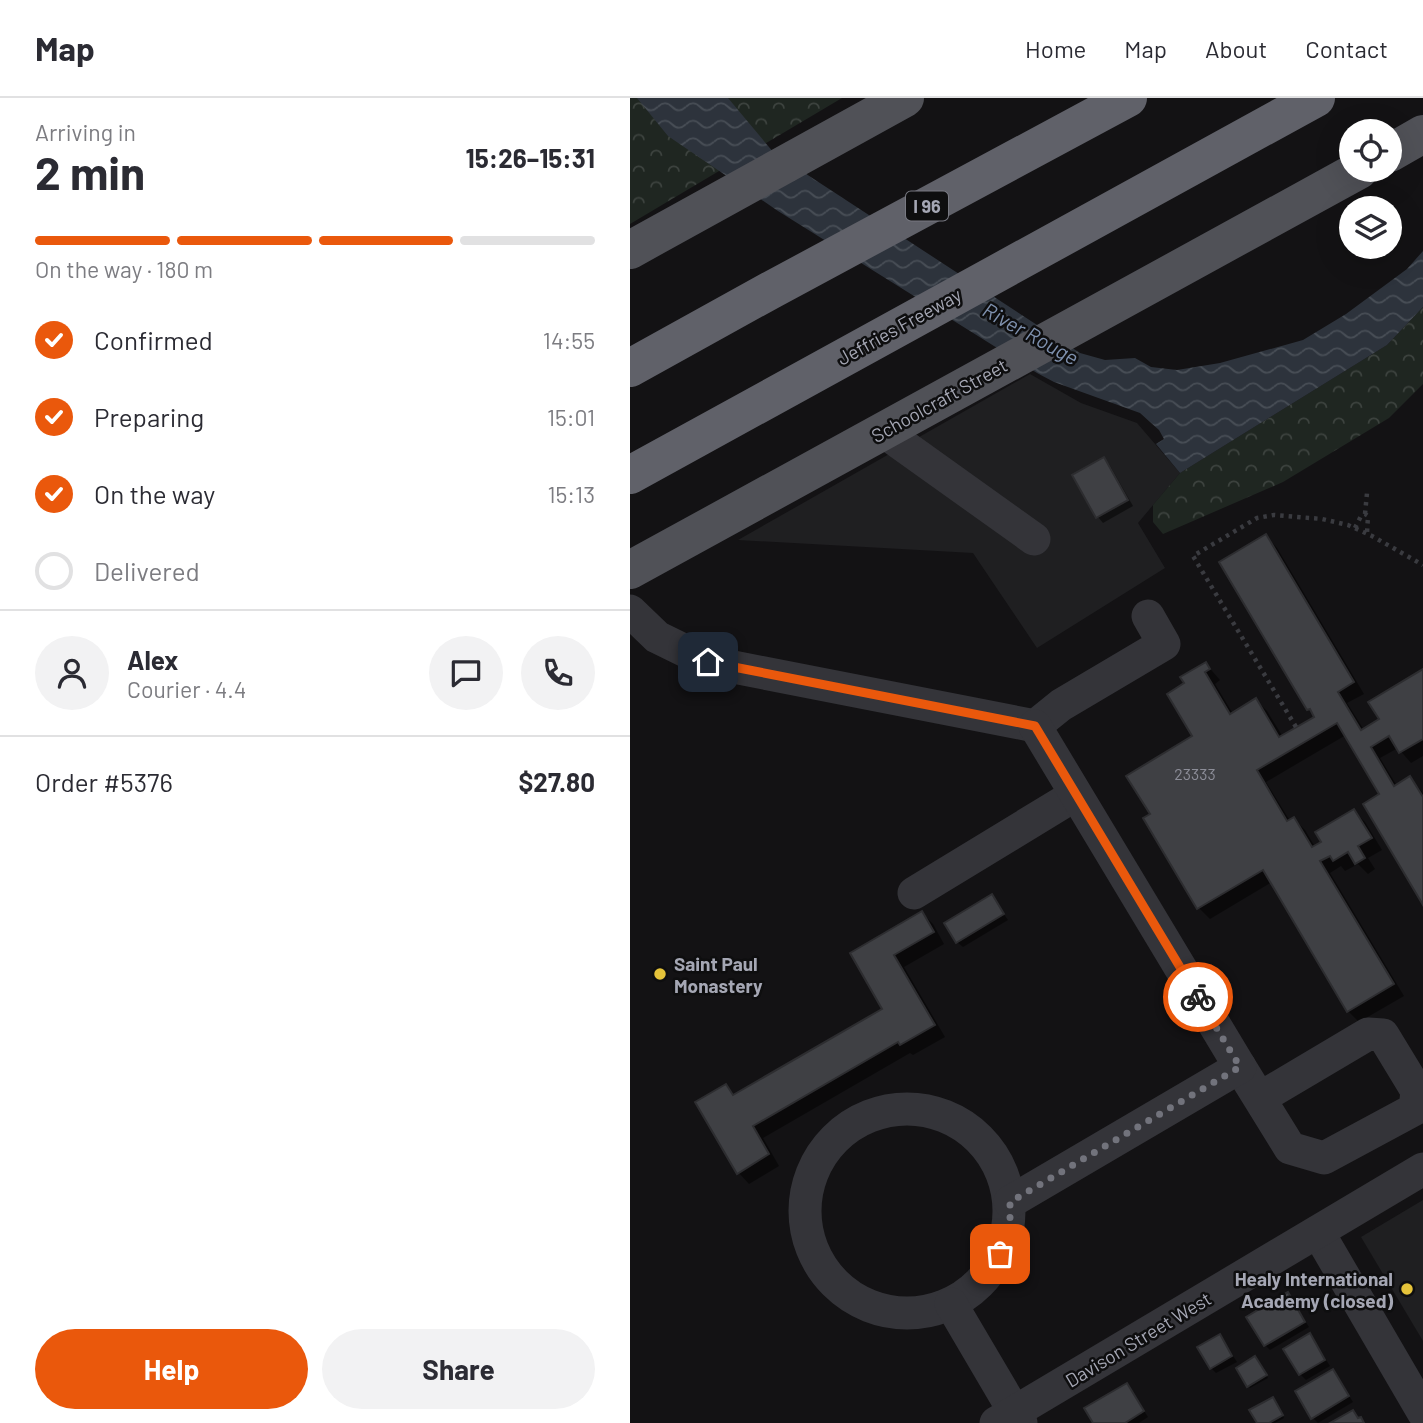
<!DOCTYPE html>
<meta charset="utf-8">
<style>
body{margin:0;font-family:Barlow,sans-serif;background:#f2f2f3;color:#2b2b33;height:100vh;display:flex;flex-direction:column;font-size:26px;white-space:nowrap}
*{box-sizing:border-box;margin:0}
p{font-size:23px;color:#7c7c81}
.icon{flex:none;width:38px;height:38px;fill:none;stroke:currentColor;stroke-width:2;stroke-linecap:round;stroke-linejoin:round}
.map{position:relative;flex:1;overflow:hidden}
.drawer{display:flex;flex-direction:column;background:#fff;width:630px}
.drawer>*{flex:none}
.fabs{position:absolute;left:709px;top:21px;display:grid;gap:14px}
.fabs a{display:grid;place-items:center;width:63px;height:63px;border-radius:50%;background:#fff;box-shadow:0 7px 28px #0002;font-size:35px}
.pin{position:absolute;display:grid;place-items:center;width:60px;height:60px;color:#fff;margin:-30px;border-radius:14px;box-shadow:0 4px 10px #0006}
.courier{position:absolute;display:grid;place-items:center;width:70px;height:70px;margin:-35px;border:5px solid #ea580c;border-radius:50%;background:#fff;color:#222;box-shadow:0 2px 9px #0007}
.head em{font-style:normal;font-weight:700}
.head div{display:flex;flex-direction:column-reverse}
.head{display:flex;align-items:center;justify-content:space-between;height:119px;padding:0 35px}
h1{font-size:46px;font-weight:700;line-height:52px}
.bar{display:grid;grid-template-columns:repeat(4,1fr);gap:10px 7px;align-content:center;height:84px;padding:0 35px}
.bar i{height:9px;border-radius:5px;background:#e1e1e2}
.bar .selected{background:#ea580c}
.bar p{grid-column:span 4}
.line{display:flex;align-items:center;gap:18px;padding:0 35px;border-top:2px solid #e1e1e2}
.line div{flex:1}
.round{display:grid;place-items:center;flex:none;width:74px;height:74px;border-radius:37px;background:#f2f2f3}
ol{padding:0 35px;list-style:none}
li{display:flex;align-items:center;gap:21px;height:77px}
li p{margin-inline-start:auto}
li .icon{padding:7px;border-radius:50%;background:#ea580c;color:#fff;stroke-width:4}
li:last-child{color:#7c7c81}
li i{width:38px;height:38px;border:4px solid #e1e1e2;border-radius:50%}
.primary-button{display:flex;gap:14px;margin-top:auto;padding:14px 35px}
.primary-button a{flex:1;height:80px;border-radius:42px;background:#ea580c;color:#fff;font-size:28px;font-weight:700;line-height:80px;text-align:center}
.primary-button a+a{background:#f2f2f3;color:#2b2b33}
header{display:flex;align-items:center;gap:42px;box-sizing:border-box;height:98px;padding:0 35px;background:#fff;border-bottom:2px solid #e1e1e2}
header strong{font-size:33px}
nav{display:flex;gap:38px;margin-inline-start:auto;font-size:24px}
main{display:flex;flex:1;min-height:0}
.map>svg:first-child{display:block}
.built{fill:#1f1f21}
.forest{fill:url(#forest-crowns)}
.water{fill:url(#water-waves)}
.shadow{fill:#0007}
.building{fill:#3f4044;stroke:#2d2d30;stroke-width:2}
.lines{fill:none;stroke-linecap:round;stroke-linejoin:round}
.path{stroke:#3a3b40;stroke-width:4.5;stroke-dasharray:3.5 5;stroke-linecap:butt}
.minor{stroke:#343439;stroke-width:33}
.major{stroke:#505157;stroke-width:38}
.highway{stroke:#606169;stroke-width:38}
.done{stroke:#72737c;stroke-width:7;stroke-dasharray:0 12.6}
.route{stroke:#ea580c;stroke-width:9}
.poi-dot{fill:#e5c33a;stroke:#0e0e0f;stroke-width:2.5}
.labels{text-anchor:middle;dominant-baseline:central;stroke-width:5;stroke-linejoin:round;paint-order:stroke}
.number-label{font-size:16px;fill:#8c8d98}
.shield{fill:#0e0e0f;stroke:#787982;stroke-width:2}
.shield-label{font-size:18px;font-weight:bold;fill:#a5a7b4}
.street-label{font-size:19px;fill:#a5a7b4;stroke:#0e0e0f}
.poi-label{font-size:19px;font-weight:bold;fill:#a5a7b4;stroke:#0e0e0f;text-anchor:start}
.water-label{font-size:21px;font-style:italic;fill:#7e90ad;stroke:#0e0e0f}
</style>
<header>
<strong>Map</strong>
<nav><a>Home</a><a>Map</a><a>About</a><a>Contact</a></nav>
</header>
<main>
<section class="drawer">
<div class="head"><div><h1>2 min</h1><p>Arriving in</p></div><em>15:26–15:31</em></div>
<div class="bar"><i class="selected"></i><i class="selected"></i><i class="selected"></i><i></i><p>On the way · 180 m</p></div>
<ol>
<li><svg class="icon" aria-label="check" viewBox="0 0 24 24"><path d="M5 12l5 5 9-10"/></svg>Confirmed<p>14:55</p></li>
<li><svg class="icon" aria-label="check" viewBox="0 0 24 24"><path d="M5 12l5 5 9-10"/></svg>Preparing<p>15:01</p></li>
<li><svg class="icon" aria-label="check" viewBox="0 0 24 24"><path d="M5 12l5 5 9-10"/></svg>On the way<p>15:13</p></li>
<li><i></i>Delivered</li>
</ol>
<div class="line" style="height:126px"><a class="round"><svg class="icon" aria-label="person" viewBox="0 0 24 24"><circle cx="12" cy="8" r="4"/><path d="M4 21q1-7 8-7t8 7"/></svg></a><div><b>Alex</b><p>Courier · 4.4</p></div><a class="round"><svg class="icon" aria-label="chat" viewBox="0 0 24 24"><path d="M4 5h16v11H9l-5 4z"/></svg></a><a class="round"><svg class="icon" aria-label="phone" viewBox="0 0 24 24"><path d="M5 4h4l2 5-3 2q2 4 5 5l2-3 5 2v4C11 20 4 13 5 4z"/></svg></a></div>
<div class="line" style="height:91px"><div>Order #5376</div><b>$27.80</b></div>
<div class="primary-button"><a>Help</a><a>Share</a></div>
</section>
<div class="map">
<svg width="793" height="1325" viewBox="0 0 793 1325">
<defs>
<pattern id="forest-crowns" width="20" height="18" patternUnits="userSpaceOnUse" patternTransform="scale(1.75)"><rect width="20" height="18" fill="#1f2621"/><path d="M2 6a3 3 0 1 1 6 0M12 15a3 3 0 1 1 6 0" fill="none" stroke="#3d433f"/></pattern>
<pattern id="water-waves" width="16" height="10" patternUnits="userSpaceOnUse" patternTransform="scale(1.75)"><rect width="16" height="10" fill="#2d333c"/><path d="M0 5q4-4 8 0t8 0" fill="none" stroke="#484e56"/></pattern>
</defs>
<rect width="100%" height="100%" fill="#131214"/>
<!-- built -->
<g class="built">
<path d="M400 276 451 305 507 325 550 375 508 425 535 470 407 550 343 455 108 442Z"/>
<path d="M793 1102V1243L731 1139Z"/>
</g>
<!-- forest -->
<g class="forest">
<path d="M0 0H212L0 126Z"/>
<path d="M793 209V286L759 320 653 384 533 436 523 424V407L550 375 757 247Z"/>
</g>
<!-- water -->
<path class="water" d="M7 0H98L144 55 450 255 475 262 505 260 521 269 547 272 590 265 673 242 716 216 777 171 793 153V209L757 247 550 375 526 346 534 341 529 332 510 315 424 284 407 275 148 113 38 38Z"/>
<!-- shadow -->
<g class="shadow">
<path d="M473 361 479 366 503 408 473 425 468 419 444 378Z"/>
<path d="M636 438 647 450 734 596 717 605 734 632 751 622 793 574V658L781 665 768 650 750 660 767 688 780 680 793 695V803L752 697 716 637 636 684 660 723 664 721 675 732 685 749 694 744 724 713 735 724 752 752 738 760 745 771 738 776 728 766 715 773 711 768 700 775 774 898 729 924 718 913 642 784 580 821 569 810 522 717 565 639 556 586 576 566 590 582 585 586 603 616 626 602 637 613 653 639 687 619 679 611Z"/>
<path d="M361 798 378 822 333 849 327 844Z"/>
<path d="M292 815 303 826 314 846 274 869 315 939 283 957 280 955 133 1040 149 1068 119 1086 108 1074 96 988 106 998 254 911 222 856Z"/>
<path d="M658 1196 679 1229 640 1252 635 1247Z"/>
<path d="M680 1237 700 1268 676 1282 670 1276Z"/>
<path d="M590 1238 607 1264 586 1275 581 1270Z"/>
<path d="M627 1263 638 1280 620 1290 618 1288Z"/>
<path d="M703 1273 723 1304 688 1325 682 1319Z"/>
<path d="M497 1287 518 1319 509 1325H465Z"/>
<path d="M645 1303 654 1320 645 1325H629Z"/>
</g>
<!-- building -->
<g class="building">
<path d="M474 359 498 402 466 420 442 377Z"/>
<path d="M636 436 724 584 708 594 731 632 749 621 738 604 793 571V641L769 655 759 638 741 649 764 688 780 678 793 699V807L733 706 749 696 707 625 627 672 657 723 664 719 682 749 691 744 685 734 724 711 742 740 728 748 735 760 725 766 718 754 703 763 700 758 690 763 764 886 717 914 633 772 567 811 513 720 520 716 496 678 562 638 537 596 554 585 550 579 576 564 580 571 575 574 600 616 626 600 649 639 684 619 680 611 677 612 589 464Z"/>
<path d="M362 796 374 816 326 845 314 825Z"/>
<path d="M292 813 304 834 264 857 305 927 270 947 268 944 123 1028 139 1056 107 1076 65 1004 96 986 103 997 252 911 220 855Z"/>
<path d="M658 1194 675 1224 634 1248 616 1219Z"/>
<path d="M680 1235 695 1262 669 1277 653 1251Z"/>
<path d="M590 1236 602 1258 580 1271 567 1249Z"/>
<path d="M625 1258 637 1277 617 1289 606 1270Z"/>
<path d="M703 1271 719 1298 681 1321 665 1293Z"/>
<path d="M497 1285 514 1313 495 1325H463L454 1310Z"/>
<path d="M643 1299 653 1317 639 1325H627L619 1312Z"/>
<path d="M723 1312 728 1320 731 1319 734 1325H700Z"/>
</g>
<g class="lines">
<!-- path -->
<g class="path">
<path d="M735 416 737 395"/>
<path d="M725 430 731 418 735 416 738 418 737 435"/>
<path d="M666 629 563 458 627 420 644 417 692 421 718 427 742 438 793 467"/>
</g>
<!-- minor -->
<g class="minor">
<path d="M253 333 404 441"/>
<path d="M0 513 27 539 78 564 405 628"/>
<path d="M405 628 431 607 534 546 518 518"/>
<path d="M284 795 445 697"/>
<path d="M610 969 660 1050 694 1060 785 1011 787 993 753 937 738 936 630 1000"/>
<circle cx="277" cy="1113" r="102"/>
<path d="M380 1104 610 969 405 628"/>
<path d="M688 1134 793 1314"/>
<path d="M321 1206 391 1325"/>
<path d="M366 1325 793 1071"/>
</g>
<!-- major -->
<g class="major">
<path d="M760 55 793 36"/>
<path d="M0 152 275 0"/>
<path d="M0 472 729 72"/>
</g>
<!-- highway -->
<g class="highway">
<path d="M0 270 141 192 498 0"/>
<path d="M0 377 686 0"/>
</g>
</g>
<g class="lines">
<!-- done -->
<path class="done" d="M370 1156 380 1121V1104L610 969 568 899"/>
<!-- route -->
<path class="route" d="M78 564 405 628 568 899"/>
</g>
<!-- markers -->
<g class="poi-dot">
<circle cx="30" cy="876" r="7"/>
<circle cx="777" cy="1191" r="7"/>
</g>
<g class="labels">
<!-- number labels -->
<g class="number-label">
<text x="565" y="675">23333</text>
</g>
<!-- shield labels -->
<rect class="shield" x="276" y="93.5" width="42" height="29" rx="5"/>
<g class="shield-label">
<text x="297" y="108">I 96</text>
</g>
<!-- street labels -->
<g class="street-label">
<text transform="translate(269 228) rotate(-29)">Jeffries Freeway</text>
<text transform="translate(309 302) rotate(-29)">Schoolcraft Street</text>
<text transform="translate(508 1241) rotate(-31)">Davison Street West</text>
</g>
<!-- poi labels -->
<g class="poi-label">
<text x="44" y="865">Saint Paul<tspan x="44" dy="22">Monastery</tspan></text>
<text x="763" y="1180" text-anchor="end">Healy International<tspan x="763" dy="22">Academy (closed)</tspan></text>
</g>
<!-- water labels -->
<g class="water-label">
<text transform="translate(401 235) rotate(29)">River Rouge</text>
</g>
</g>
</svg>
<div class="fabs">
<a><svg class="icon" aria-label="locate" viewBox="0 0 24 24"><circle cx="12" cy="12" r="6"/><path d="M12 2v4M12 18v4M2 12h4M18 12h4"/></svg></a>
<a><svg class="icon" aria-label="layers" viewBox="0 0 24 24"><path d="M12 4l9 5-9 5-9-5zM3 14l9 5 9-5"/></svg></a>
</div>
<div class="pin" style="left:370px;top:1156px;background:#ea580c"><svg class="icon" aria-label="bag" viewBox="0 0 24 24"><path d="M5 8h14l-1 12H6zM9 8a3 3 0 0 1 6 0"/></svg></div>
<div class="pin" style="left:78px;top:564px;background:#1f2937"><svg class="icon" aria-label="home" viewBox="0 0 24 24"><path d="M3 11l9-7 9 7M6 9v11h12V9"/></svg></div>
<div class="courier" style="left:568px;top:899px"><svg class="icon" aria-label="bike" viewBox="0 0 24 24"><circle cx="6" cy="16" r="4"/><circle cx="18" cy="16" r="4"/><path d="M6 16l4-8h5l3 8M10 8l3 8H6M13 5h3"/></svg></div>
</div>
</main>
